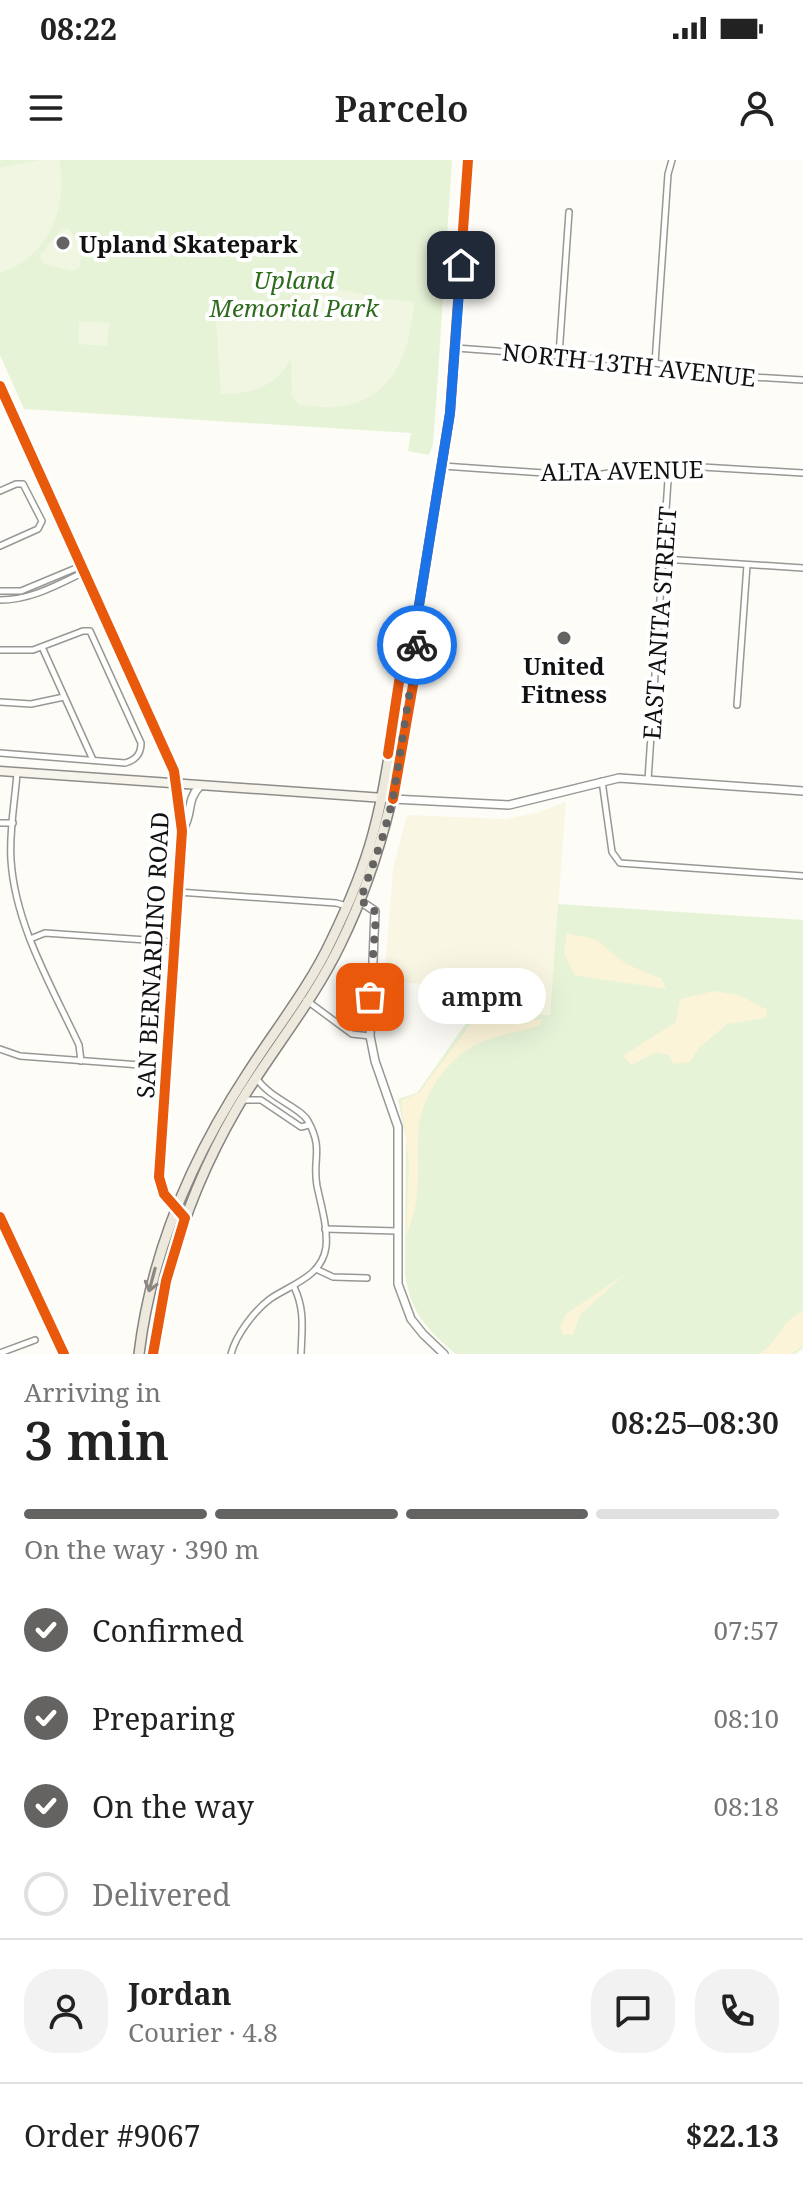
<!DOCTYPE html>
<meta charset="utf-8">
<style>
body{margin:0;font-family:"Noto Serif",serif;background:#f2f2f2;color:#222;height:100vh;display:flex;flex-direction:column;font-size:30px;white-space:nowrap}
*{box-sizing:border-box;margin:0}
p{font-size:26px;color:#767676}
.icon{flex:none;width:44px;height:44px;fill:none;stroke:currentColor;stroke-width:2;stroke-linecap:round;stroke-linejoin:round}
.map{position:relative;height:1194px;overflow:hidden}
.drawer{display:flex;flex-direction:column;background:#fff;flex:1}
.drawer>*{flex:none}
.pin{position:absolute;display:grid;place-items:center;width:68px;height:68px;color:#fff;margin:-34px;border-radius:16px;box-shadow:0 4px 12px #0006}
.courier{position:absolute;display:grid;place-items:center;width:80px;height:80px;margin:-40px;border:6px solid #1a73e8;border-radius:50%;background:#fff;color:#222;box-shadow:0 2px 10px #0007}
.bubble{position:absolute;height:56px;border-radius:28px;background:#fff;box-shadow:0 8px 32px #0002;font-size:26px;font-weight:600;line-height:56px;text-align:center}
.summary em{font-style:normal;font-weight:600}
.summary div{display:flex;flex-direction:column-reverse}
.summary{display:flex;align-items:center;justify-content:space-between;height:136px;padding:0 24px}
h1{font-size:52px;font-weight:600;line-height:60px}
.bar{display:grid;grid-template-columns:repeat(4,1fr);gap:12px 8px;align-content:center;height:96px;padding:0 24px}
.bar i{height:10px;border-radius:6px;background:#e0e0e0}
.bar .active{background:#646362}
.bar p{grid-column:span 4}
.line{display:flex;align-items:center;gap:20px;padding:0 24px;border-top:2px solid #e0e0e0}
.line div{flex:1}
.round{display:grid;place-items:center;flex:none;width:84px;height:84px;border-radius:32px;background:#f2f2f2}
ol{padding:0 24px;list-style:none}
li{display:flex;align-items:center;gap:24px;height:88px}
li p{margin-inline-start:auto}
li .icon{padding:8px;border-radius:50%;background:#646362;color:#fff;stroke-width:4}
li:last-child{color:#767676}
li i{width:44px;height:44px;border:4px solid #e0e0e0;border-radius:50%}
.status{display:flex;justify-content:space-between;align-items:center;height:56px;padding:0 40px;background:#fff;direction:ltr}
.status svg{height:22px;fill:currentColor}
header{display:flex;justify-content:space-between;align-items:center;height:104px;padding:0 24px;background:#fff;font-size:36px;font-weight:600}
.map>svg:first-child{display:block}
.farmland{fill:#f9f7e4}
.green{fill:#e7f3d7}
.sand{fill:#fcf4d9}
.pitch{fill:#f0f6e1}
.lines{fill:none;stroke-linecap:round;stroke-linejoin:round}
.minor-casing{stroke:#979795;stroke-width:8}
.tertiary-casing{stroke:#979795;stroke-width:10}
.secondary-casing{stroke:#8e8d8b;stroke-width:11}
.primary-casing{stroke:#858482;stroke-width:12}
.minor{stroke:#fffffe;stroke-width:5}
.tertiary{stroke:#fffffe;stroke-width:7}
.secondary{stroke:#f6f4eb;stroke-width:8}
.primary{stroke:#ede9dc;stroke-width:9}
.cycleway-casing{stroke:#fff;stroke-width:15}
.cycleway{stroke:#e8590c;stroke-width:10}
.oneway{stroke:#8a8881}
.done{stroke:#646362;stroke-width:8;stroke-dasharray:0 14.4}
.route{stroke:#1a73e8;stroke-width:10}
.poi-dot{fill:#646362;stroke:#fff;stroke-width:3}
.labels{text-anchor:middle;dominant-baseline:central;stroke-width:8;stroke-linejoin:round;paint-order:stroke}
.poi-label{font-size:24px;font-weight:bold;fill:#111;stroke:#fff;text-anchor:start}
.park-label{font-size:24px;font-style:italic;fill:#2f6b1f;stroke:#fff}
.street-label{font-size:24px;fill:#111;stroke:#fff}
</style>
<div class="status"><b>08:22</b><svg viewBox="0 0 49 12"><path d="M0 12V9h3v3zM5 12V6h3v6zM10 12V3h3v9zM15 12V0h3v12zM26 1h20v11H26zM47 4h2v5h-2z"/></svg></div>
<header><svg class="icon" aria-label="menu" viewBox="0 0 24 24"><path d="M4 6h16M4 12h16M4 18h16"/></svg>Parcelo<svg class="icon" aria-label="person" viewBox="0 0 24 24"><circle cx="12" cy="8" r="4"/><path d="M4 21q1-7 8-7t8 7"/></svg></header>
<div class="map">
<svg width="803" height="1194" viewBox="0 0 803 1194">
<rect width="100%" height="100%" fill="#fdfcf7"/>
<!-- farmland -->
<path class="farmland" d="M566 642 550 855 420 847 422 824 384 821 393 708 407 655 505 659 536 653Z"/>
<!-- green -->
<g class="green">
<path d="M0 0H452L436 244 433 284 429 295 408 291 411 273 24 249 0 195Z"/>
<path d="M558 744 803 760V1188L795 1194H456C426 1169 411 1153 405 1114L406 979 398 939 417 933 474 852 550 855Z"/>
</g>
<!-- sand -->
<g class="sand">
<path d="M567 773 596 780 626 804 662 819 666 829 574 815 564 793Z"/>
<path d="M714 831 739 835 767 850 766 858 727 864 699 888 690 902 673 904 669 895 656 892 632 905 623 896 676 862 680 839Z"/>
<path d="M476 857 542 860 540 865C522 871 503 874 486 880 448 894 418 938 418 978 417 1017 422 1037 406 1076L409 1003 401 940 418 934Z"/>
<path d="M625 1114 580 1155 573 1175H563L560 1166 566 1154Z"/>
<path d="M803 1151V1186L791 1194H759C780 1182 779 1162 803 1151Z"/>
</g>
<!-- pitch -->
<g class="pitch">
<path d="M39 0H59C69 48 48 97 0 113V8Z"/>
<path d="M68 68C76 76 84 97 79 108L73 111 44 104 40 99 41 94 62 69Z"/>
<path d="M305 128 350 131 375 138 414 142C410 188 397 237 343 246 330 249 314 246 300 245L292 237 291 198C277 227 251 234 221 234L216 161 221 153 283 149 293 159 294 138Z"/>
<path d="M79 161 109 163 107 186 78 184Z"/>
</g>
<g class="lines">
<!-- minor casing -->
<g class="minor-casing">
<g id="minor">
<path d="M456 188 655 203 720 215 803 220"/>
<path d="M559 195 569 52"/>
<path d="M655 203 668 14 672 0"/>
<path d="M443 306 587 316 669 305 803 313"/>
<path d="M0 331 16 324H23L42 361 38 369 0 386"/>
<path d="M663 399 803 408"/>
<path d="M0 431H21L81 406"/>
<path d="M0 440C31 440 57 425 84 412"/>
<path d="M42 487 93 600"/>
<path d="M0 490H33L83 471H90L141 583C141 594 136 600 125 603L0 593"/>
<path d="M0 542 31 544 64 537"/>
<path d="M737 545 747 405"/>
<path d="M17 613C15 641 9 671 11 700 15 765 52 827 79 885L81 901"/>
<path d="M648 620 669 305"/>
<path d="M602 621 612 692 620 703 803 716"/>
<path d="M0 663H13"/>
<path d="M178 732 336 743 347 746"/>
<path d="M30 779 45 773 175 782"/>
<path d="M306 840 352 874 370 876"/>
<path d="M0 889 20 896 167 907"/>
<path d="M243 940H261L301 967 309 965"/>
<path d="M325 1069 397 1071"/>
<path d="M316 1109 333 1117 367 1118"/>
<path d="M294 1127C305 1149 302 1169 301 1194"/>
<path d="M0 1193 35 1180"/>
<path d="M231 1194C236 1175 254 1151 270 1139 290 1125 322 1117 326 1087 328 1068 321 1045 317 1026 312 999 324 990 308 961 300 947 271 939 257 919"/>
</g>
</g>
<!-- tertiary casing -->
<g class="tertiary-casing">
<g id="tertiary">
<path d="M0 226 174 611 182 671 159 1017 164 1034 178 1050"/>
<path d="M393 639 509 645 619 618 803 631"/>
<path d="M183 669C193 653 186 640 200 626"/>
<path d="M360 741 375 751 370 876 375 901 398 967V1124L411 1159 423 1174 444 1194"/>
</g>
</g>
<!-- secondary casing -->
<g class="secondary-casing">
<path id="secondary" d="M0 611 384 638"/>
</g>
<!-- primary casing -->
<g class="primary-casing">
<g id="primary">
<path d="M139 1194C151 1094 192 998 247 914 275 870 309 828 331 781 348 746 363 711 373 674 390 612 395 546 405 483L415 470"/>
<path d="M153 1194C164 1107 193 1024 237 948 270 892 313 842 341 783 388 687 402 595 419 491L415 470 450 253 468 0"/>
</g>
</g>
<!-- minor -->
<use href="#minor" class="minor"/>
<!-- tertiary -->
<use href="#tertiary" class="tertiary"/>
<!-- secondary -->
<use href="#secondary" class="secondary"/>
<!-- primary -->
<use href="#primary" class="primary"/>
<!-- cycleway casing -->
<g class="cycleway-casing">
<g id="cycleway">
<path d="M0 226 174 611 182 671 159 1017 164 1034 185 1058 166 1121 153 1194"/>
<path d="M388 594 405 483 415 470"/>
<path d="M393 639 419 491 415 470 450 253 468 0"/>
<path d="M0 1057 64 1194"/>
</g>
</g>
<!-- cycleway -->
<use href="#cycleway" class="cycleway"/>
</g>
<!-- one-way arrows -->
<defs><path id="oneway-shaft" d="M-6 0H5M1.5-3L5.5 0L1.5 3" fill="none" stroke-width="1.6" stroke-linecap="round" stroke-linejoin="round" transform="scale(2)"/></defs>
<use class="oneway" href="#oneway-shaft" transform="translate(152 1120) rotate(105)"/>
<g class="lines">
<!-- done -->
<path class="done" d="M370 837 376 756 373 747 360 741 383 676 393 639 417 485"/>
<!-- route -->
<path class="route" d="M417 485 415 470 450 253 461 105"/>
</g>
<!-- markers -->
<g class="poi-dot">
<circle cx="63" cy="83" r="8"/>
<circle cx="564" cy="478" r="8"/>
</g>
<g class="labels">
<!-- poi labels -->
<g class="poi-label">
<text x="79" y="83">Upland Skatepark</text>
<text x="564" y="505" text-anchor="middle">United<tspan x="564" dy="28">Fitness</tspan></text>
</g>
<!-- park labels -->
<g class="park-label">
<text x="294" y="119">Upland<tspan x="294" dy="28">Memorial Park</tspan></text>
</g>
<!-- street labels -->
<g class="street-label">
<text transform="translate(629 204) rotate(6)">NORTH 13TH AVENUE</text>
<text transform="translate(622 310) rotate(-1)">ALTA AVENUE</text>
<text transform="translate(659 463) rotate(-86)">EAST ANITA STREET</text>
<text transform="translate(152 795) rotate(-87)">SAN BERNARDINO ROAD</text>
</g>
</g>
</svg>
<div class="pin" style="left:370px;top:837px;background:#ea580c"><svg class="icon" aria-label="bag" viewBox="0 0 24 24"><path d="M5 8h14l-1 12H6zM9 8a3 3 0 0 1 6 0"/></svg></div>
<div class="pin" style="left:461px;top:105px;background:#1f2937"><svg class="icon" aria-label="home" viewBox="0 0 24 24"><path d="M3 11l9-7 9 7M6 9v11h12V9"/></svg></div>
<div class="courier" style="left:417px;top:485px"><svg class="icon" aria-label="bike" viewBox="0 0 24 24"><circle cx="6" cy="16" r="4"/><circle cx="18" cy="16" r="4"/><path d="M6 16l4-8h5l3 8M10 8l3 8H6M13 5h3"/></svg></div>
<div class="bubble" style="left:418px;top:808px;width:128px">ampm</div>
</div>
<section class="drawer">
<div class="summary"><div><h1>3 min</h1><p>Arriving in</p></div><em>08:25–08:30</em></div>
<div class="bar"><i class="active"></i><i class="active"></i><i class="active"></i><i></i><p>On the way · 390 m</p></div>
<ol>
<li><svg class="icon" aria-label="check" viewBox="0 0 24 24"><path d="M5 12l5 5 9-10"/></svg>Confirmed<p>07:57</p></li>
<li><svg class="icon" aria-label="check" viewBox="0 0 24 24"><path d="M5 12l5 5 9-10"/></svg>Preparing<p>08:10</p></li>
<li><svg class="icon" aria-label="check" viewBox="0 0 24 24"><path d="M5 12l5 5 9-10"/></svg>On the way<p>08:18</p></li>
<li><i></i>Delivered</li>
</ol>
<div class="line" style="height:144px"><a class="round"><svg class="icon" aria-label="person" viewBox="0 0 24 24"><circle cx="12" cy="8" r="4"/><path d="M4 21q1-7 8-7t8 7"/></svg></a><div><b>Jordan</b><p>Courier · 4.8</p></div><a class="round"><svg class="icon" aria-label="chat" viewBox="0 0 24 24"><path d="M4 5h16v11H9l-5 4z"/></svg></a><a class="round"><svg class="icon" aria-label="phone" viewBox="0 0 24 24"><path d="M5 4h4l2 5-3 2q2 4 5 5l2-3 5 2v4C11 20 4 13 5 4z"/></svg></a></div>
<div class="line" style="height:104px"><div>Order #9067</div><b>$22.13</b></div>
</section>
